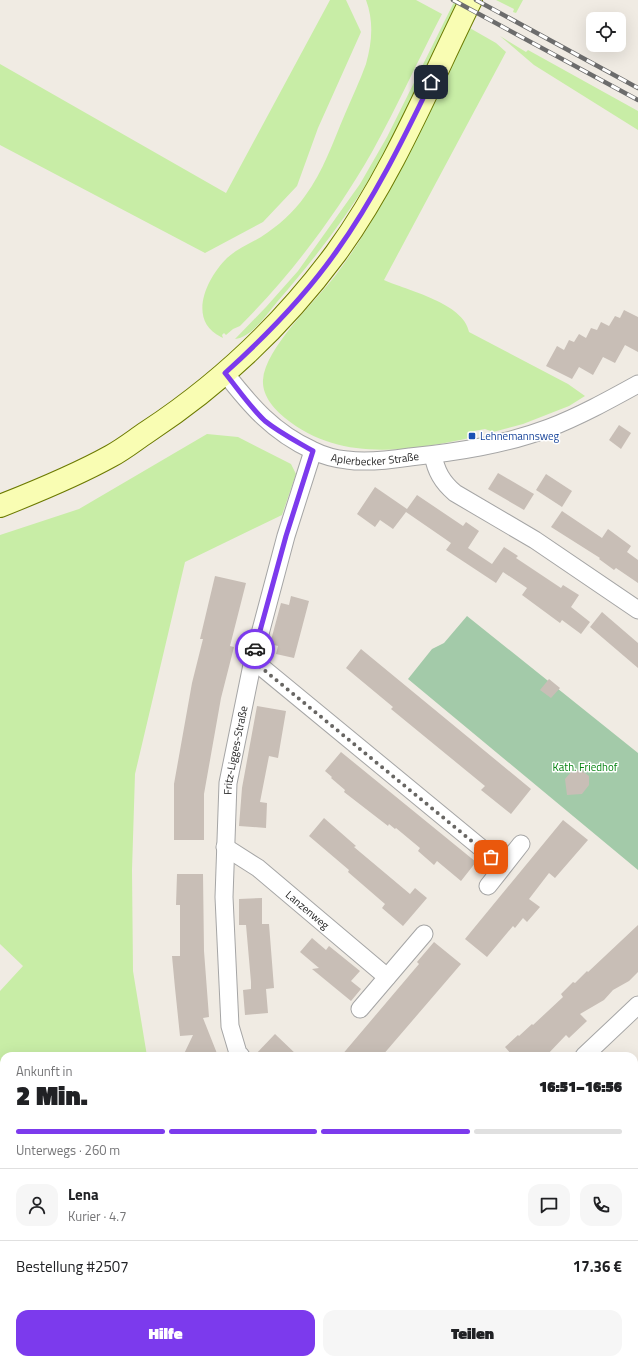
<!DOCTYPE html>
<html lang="de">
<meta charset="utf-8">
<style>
body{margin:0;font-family:"Titillium Web",sans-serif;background:#f6f6f6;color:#202124;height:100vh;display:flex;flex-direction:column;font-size:15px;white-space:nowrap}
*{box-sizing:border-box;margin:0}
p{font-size:13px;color:#757577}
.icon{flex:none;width:22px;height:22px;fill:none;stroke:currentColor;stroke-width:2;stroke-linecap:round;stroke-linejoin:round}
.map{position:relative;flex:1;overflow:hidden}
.panel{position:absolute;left:0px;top:1052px;width:638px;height:312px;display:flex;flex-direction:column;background:#fff;border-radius:12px 12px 0 0;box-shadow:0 4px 16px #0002}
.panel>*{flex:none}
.controls{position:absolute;left:586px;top:12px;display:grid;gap:8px}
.controls a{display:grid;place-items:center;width:40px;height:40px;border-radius:8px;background:#fff;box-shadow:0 4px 16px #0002;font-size:20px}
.pin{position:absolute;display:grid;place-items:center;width:34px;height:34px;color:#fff;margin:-17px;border-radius:8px;box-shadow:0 2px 6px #0006}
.courier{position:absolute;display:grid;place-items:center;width:40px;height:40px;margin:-20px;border:3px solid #7c3aed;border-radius:50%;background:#fff;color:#222;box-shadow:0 1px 5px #0007}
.headline em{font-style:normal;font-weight:800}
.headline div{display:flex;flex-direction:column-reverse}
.headline{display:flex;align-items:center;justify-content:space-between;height:68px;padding:0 16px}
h1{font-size:26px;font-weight:800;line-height:30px}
.bar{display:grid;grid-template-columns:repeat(4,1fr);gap:6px 4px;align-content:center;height:48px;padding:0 16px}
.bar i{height:5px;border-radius:3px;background:#e0e0e0}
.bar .selected{background:#7c3aed}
.bar p{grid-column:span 4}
.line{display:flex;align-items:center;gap:10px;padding:0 16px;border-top:1px solid #e0e0e0}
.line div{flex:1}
.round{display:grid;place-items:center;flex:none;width:42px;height:42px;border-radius:12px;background:#f6f6f6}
.action{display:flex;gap:8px;margin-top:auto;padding:8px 16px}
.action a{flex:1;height:46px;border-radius:12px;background:#7c3aed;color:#fff;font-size:16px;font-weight:800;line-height:46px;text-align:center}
.action a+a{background:#f6f6f6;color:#202124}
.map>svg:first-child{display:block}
.grass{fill:#c8eda6}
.cemetery{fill:#a3caa9}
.building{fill:#c8beb6}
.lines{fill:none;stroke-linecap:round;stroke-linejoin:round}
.minor-casing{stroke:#a5a5a5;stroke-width:19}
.secondary-casing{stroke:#6c7a00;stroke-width:24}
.minor{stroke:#fff;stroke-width:17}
.secondary{stroke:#f9fdb3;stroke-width:22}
.rail-casing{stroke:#6c6c6c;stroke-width:4.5}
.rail{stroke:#fff;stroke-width:3;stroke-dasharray:9;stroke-linecap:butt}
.done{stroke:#686663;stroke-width:4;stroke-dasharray:0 7.2}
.route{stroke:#7c3aed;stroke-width:5}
.transit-dot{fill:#1a4fb4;stroke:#fff;stroke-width:1.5}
.labels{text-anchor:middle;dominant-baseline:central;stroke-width:3;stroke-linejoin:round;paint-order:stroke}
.transit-label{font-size:11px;fill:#164399;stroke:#fff;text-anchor:start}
.street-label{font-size:11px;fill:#1e1e1e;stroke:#fff}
.park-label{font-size:11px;fill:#058310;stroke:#fff}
</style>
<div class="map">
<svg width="638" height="1364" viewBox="0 0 638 1364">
<rect width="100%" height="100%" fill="#f0ebe3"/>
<!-- grass -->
<g class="grass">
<path d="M330 0H346L361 32 318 128 297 186 263 222 205 253 0 145V64L226 193Z"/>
<path d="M366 0H416L442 14C418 60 397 107 372 152 336 215 291 275 240 326L233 329 226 335 224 333 222 335 223 338 221 337C187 320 206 279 227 258 237 249 249 244 261 237 278 226 293 213 305 196 323 172 333 142 345 114 352 97 360 81 366 64 372 42 374 22 366 0Z"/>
<path d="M455 0H461C432 58 406 118 373 173 345 219 312 262 277 302 267 314 252 337 235 339L266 307 298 271 360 184 387 137Z"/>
<path d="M496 0H523L516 13 513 12 514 9Z"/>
<path d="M468 27 496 43 506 52 384 280C406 290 464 303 469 332L568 384 585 396 569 406 523 424 493 432 485 429 474 431V437C410 451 340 463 285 418 274 409 262 396 263 380 265 348 315 302 335 276 392 201 427 112 468 27Z"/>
<path d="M500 36 526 52 528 50 638 111V130L534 65Z"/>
<path d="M207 434 238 437 291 464 296 474 282 515 185 562 135 774 132 870 133 971 147 1056H4V1089L0 1085V991L23 966 0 944V535L79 509Z"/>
</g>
<!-- cemetery -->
<path class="cemetery" d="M467 616 638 753V870L408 679 432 649 444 643Z"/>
<!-- building -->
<g class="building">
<path d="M624 310 638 317V352L625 345 615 363 603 357 593 375 579 367 572 379 546 366 557 346 564 350 569 340 574 342 579 334 586 338 591 328 597 330 601 322 609 326 615 316 620 318Z"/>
<path d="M619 425 631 433 621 449 609 440Z"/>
<path d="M498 473 534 494 524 510 488 489Z"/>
<path d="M546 474 572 491 562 507 536 490Z"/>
<path d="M375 487 407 509 417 495 463 526 466 522 479 531 468 548 492 564 504 547 518 556 516 558 561 588 563 585 579 595 571 607 590 622 581 634 562 620 560 623 522 595 527 588 503 572 496 583 446 550 451 543 406 512 393 529 380 520 375 527 357 514Z"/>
<path d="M562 511 602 538 608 529 631 546 627 552 638 560V583L616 568 614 570 599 559 600 558 551 527Z"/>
<path d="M215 576 246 583 230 646 234 647 221 698 204 794V840H174V784L192 683 203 639H200Z"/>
<path d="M291 596 309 601 294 658 276 654 278 646 270 644 281 603 289 605Z"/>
<path d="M602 612 638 643V668L590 627Z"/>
<path d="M361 649 531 789 511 814 481 790 485 786 391 709 393 707 346 668Z"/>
<path d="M549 679 560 688 551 698 540 690Z"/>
<path d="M257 706 286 711 278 758 269 756 260 802 267 803 266 828 239 826 242 788Z"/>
<path d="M341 752 476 862 461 881 437 861 434 865 418 851 420 848 396 828 395 829 389 824 388 826 344 792 345 790 331 778 332 777 325 771Z"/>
<path d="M581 770 589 776V785L582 794 567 795 565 779 571 772Z"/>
<path d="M324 818 356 846 354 847 410 894 415 888 427 898 403 926 382 908 385 904 348 872 349 870 309 836Z"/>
<path d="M563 820 588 840 555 878 549 873 529 899 540 907 527 922 523 918 515 928 513 926 487 957 465 939Z"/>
<path d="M177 874H203L204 951 209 1017 203 1018 218 1056H183L193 1035 180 1036 175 988 172 956H180V905H176Z"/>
<path d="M262 898V924H269L274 988 266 989 268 1013 245 1015 243 990 251 989V982L246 925H239V899Z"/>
<path d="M638 925V972L629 981 613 990 604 1000 580 1014 587 1021 569 1038 566 1035 546 1056H513L505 1047 518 1035 519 1036 532 1024 533 1025 563 997 561 994 573 982 575 983 587 971 588 972Z"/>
<path d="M312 938 326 950 329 946 360 971 351 981 361 989 351 1001 312 969 319 968 300 952Z"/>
<path d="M434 942 461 964 382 1056H341L419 964 417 962Z"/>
<path d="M275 1034 298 1056H254Z"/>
</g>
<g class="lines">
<!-- minor casing -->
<g class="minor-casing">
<g id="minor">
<path id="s1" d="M225 373C251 406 273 432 312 450 322 455 336 459 347 460 367 463 390 460 410 457 457 452 504 445 549 428 580 416 609 400 638 384"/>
<path d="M433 455C436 471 442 482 455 493L535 540 638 610"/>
<path d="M253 660 503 866"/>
<path id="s2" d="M225 847 258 868 387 977"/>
<path d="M488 886 521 844"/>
<path d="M360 1009 424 934"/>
<path id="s3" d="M241 1056 238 1053 230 1026 224 897 228 783 253 660 286 536 313 451"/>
<path d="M584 1056 638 1005"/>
<path d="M634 1109 638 1112"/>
<path d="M338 1360 342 1364"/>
<path d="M597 1360 601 1364"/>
<path d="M264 1364 269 1360"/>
</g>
</g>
<!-- secondary casing -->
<g class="secondary-casing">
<path id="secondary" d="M0 506C38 491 75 476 111 456 124 449 135 440 147 432 220 384 284 323 336 253 392 176 429 85 471 0"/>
</g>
<!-- minor -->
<use href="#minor" class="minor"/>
<!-- secondary -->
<use href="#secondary" class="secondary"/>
<!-- rail casing -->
<g class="rail-casing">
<g id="rail">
<path d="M453 0 638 100"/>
<path d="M476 0 638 88"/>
</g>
</g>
<!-- rail -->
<use href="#rail" class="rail"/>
</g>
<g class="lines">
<!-- done -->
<path class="done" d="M255 649 252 660 491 857"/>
<!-- route -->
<path class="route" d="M255 649 286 536 313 451C296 441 280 433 265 421 250 407 238 389 225 373 266 336 305 296 336 252 374 199 403 140 431 82"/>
</g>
<!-- markers -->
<rect class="transit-dot" x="468" y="432" width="8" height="8" rx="2"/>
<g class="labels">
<!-- transit labels -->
<g class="transit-label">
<text x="480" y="436">Lehnemannsweg</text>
</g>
<!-- street labels -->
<g class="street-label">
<text stroke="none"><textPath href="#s1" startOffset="182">Aplerbecker Straße</textPath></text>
<text stroke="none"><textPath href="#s3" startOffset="309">Fritz-Ligges-Straße</textPath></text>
<text stroke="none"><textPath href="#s2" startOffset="104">Lanzenweg</textPath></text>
</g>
<!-- park labels -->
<g class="park-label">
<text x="585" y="767">Kath. Friedhof</text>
</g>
</g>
</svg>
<div class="controls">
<a><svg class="icon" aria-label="locate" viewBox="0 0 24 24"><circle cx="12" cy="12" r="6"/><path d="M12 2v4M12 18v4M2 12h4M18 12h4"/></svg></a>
</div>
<div class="pin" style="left:491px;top:857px;background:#ea580c"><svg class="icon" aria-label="bag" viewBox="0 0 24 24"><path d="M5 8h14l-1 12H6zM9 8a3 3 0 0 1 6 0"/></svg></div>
<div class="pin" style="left:431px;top:82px;background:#1f2937"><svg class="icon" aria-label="home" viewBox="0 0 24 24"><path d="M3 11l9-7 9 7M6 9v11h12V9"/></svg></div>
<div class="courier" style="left:255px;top:649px"><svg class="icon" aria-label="car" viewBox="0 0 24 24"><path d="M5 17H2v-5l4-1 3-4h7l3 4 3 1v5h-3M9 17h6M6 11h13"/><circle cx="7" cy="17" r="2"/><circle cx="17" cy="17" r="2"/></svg></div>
<section class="panel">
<div class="headline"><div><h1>2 Min.</h1><p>Ankunft in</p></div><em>16:51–16:56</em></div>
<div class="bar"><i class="selected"></i><i class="selected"></i><i class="selected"></i><i></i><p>Unterwegs · 260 m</p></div>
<div class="line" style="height:72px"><a class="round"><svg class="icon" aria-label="person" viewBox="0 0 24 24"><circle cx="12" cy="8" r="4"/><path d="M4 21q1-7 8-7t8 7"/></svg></a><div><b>Lena</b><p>Kurier · 4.7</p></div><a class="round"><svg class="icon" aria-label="chat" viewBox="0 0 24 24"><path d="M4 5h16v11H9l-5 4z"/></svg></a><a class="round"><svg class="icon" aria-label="phone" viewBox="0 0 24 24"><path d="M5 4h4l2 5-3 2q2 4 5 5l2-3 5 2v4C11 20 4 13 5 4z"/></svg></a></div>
<div class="line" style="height:52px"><div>Bestellung #2507</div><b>17.36 €</b></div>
<div class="action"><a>Hilfe</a><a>Teilen</a></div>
</section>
</div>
